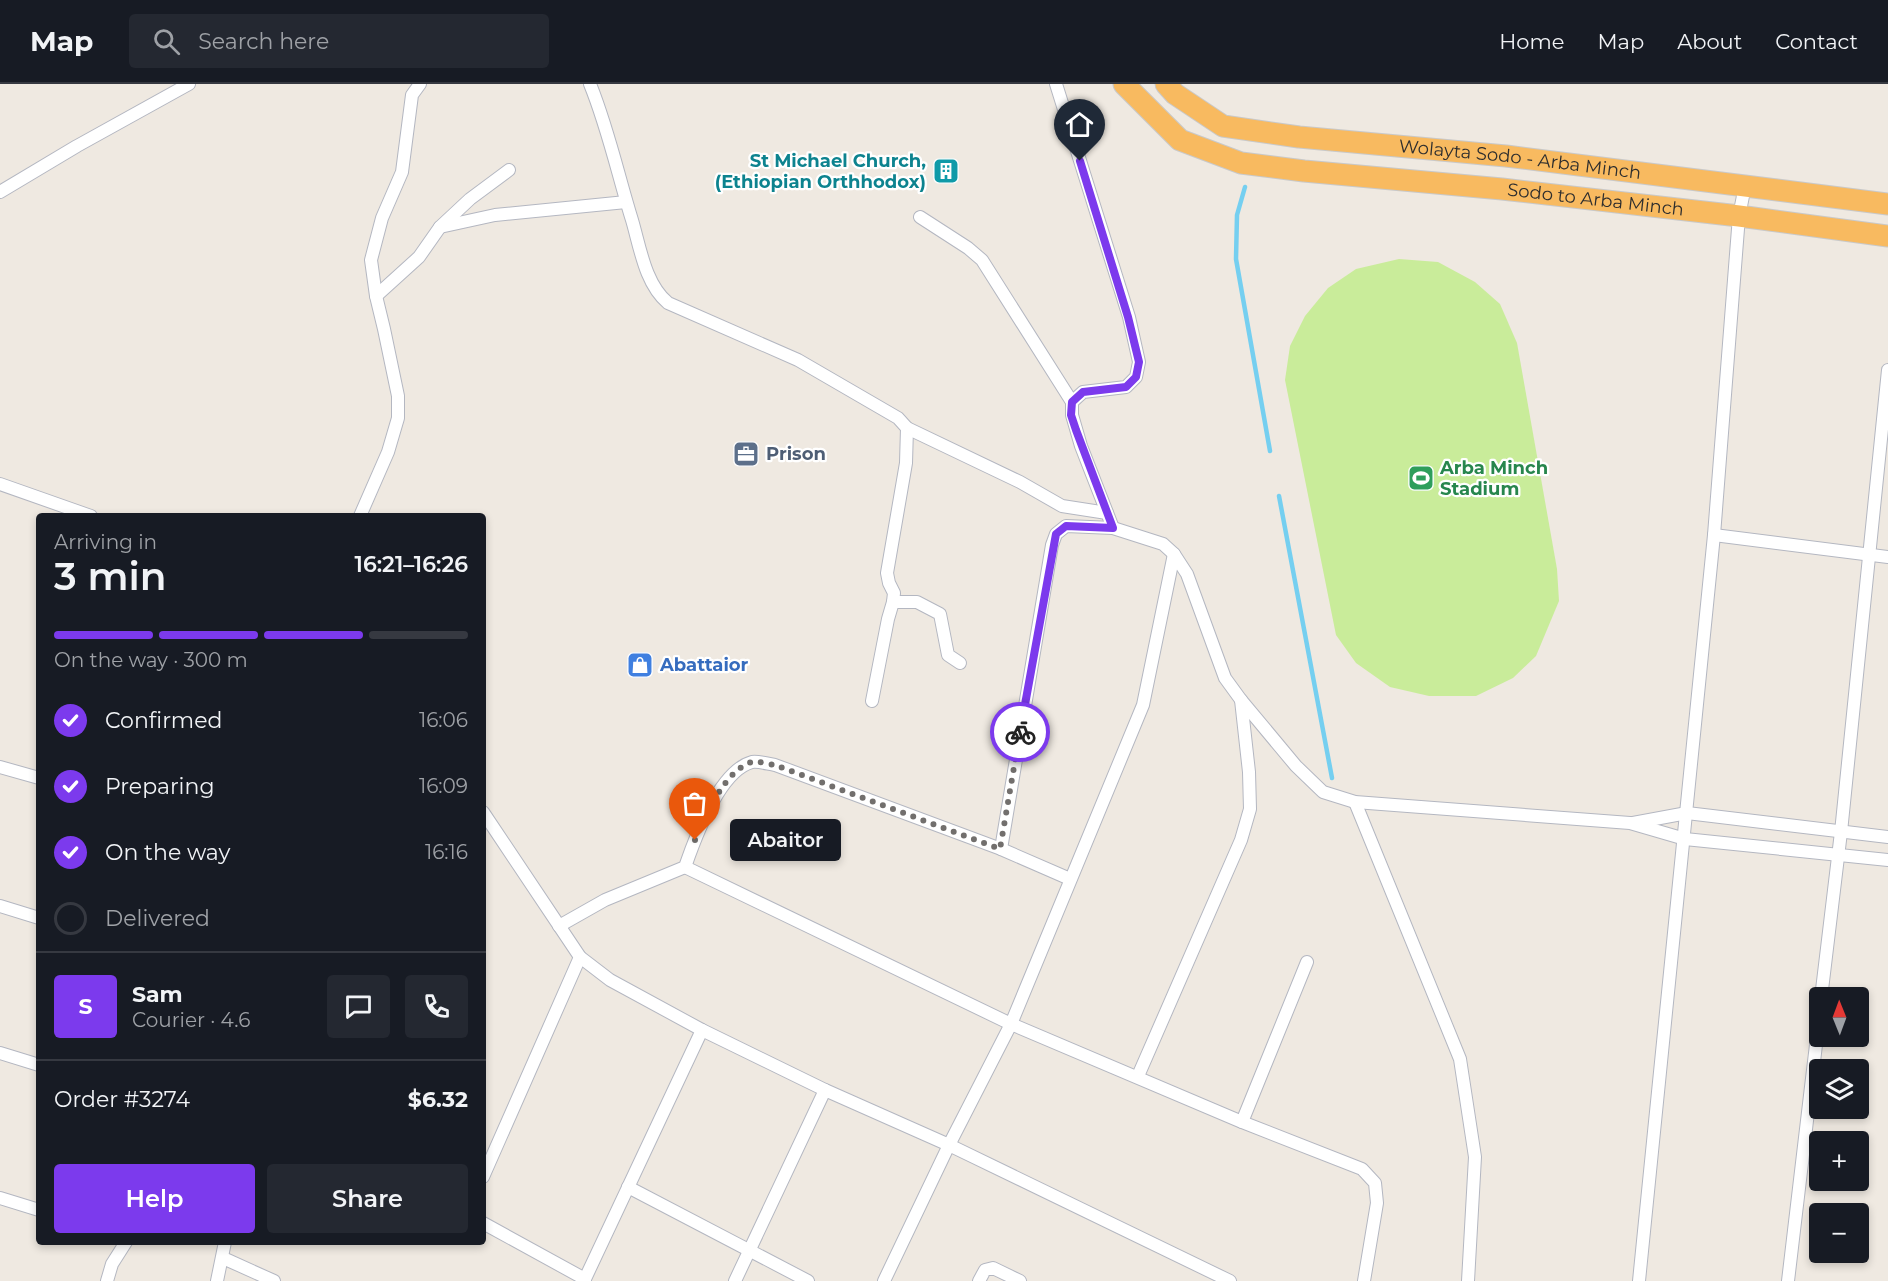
<!DOCTYPE html>
<meta charset="utf-8">
<style>
body{margin:0;font-family:Montserrat,sans-serif;background:#242831;color:#f1f3f6;height:100vh;display:flex;flex-direction:column;font-size:22px;white-space:nowrap}
*{box-sizing:border-box;margin:0}
p{font-size:20px;color:#9ea1a6}
.icon{flex:none;width:33px;height:33px;fill:none;stroke:currentColor;stroke-width:2;stroke-linecap:round;stroke-linejoin:round}
.map{position:relative;flex:1;overflow:hidden}
.panel{position:absolute;left:36px;top:429px;width:450px;height:732px;display:flex;flex-direction:column;background:#171b24;border-radius:6px;box-shadow:0 3px 9px #0003}
.panel>*{flex:none}
.needle{width:39px;rotate:359deg}
.fabs{position:absolute;left:1809px;top:903px;display:grid;gap:12px}
.fabs a{display:grid;place-items:center;width:60px;height:60px;border-radius:6px;background:#171b24;box-shadow:0 3px 9px #0003;font-size:30px}
.pin{position:absolute;display:grid;place-items:center;width:51px;height:51px;color:#fff;margin:-62px -26px;border-radius:50% 50% 50% 0;rotate:-45deg;box-shadow:0 0 6px #0007}
.pin .icon{rotate:45deg}
.courier{position:absolute;display:grid;place-items:center;width:60px;height:60px;margin:-30px;border:4px solid #7c3aed;border-radius:50%;background:#fff;color:#222;box-shadow:0 2px 8px #0007}
.bubble{position:absolute;height:42px;border-radius:6px;background:#171b24;box-shadow:0 3px 9px #0003;font-size:20px;font-weight:600;line-height:42px;text-align:center}
.headline em{font-style:normal;font-weight:600}
.headline div{display:flex;flex-direction:column-reverse}
.headline{display:flex;align-items:center;justify-content:space-between;height:102px;padding:0 18px}
h1{font-size:39px;font-weight:600;line-height:45px}
.bar{display:grid;grid-template-columns:repeat(4,1fr);gap:9px 6px;align-content:center;height:72px;padding:0 18px}
.bar i{height:8px;border-radius:4px;background:#363941}
.bar .selected{background:#7c3aed}
.bar p{grid-column:span 4}
.line{display:flex;align-items:center;gap:15px;padding:0 18px;border-top:2px solid #363941}
.line div{flex:1}
.round{display:grid;place-items:center;flex:none;width:63px;height:63px;border-radius:6px;background:#242831}
ol{padding:0 18px;list-style:none}
li{display:flex;align-items:center;gap:18px;height:66px}
li p{margin-inline-start:auto}
li .icon{padding:6px;border-radius:50%;background:#7c3aed;color:#fff;stroke-width:4}
li:last-child{color:#9ea1a6}
li i{width:33px;height:33px;border:3px solid #363941;border-radius:50%}
.action{display:flex;gap:12px;margin-top:auto;padding:12px 18px}
.action a{flex:1;height:69px;border-radius:6px;background:#7c3aed;color:#fff;font-size:24px;font-weight:600;line-height:69px;text-align:center}
.action a+a{background:#242831;color:#f1f3f6}
header{display:flex;align-items:center;gap:36px;box-sizing:border-box;height:84px;padding:0 30px;background:#171b24;border-bottom:2px solid #363941}
header strong{font-size:28px}
nav{display:flex;gap:33px;margin-inline-start:auto;font-size:21px}
.search{width:420px;height:54px;background:#242831;display:flex;align-items:center;gap:15px;box-sizing:border-box;padding:0 21px;border-radius:6px;color:#9ea1a6;font-size:22px}
.map>svg:first-child{display:block}
.pitch{fill:#c9ec9a}
.lines{fill:none;stroke-linecap:round;stroke-linejoin:round}
.stream{stroke:#75cff0;stroke-width:4.5}
.minor-casing{stroke:#b4b7c1;stroke-width:14}
.trunk-casing{stroke:#c9c9c9;stroke-width:23}
.minor{stroke:#fff;stroke-width:12}
.trunk{stroke:#f8ba60;stroke-width:21}
.done{stroke:#726f6d;stroke-width:6;stroke-dasharray:0 10.8}
.route{stroke:#7c3aed;stroke-width:8}
.labels{text-anchor:middle;dominant-baseline:central;stroke-width:4.5;stroke-linejoin:round;paint-order:stroke}
.street-label{font-size:18px;fill:#2e2e2e;stroke:#fff}
.culture-label{font-size:18px;font-weight:bold;fill:#0d838f;stroke:#fff;text-anchor:end}
.service-label{font-size:18px;font-weight:bold;fill:#4e5e75;stroke:#fff;text-anchor:start}
.leisure-label{font-size:18px;font-weight:bold;fill:#27864d;stroke:#fff;text-anchor:start}
.shop-label{font-size:18px;font-weight:bold;fill:#366cbe;stroke:#fff;text-anchor:start}
</style>
<header>
<strong>Map</strong>
<div class="search"><svg class="icon" aria-label="search" viewBox="0 0 24 24"><circle cx="10" cy="10" r="6"/><path d="M15 15l6 6"/></svg>Search here</div>
<nav><a>Home</a><a>Map</a><a>About</a><a>Contact</a></nav>
</header>
<div class="map">
<svg width="1888" height="1197" viewBox="0 0 1888 1197">
<rect width="100%" height="100%" fill="#efe9e1"/>
<!-- pitch -->
<path class="pitch" d="M1399 175 1438 178 1475 198 1500 220 1517 259 1557 485 1559 517 1536 572 1513 594 1476 612H1429L1390 603 1356 579 1336 551 1285 296 1290 262 1305 232 1328 204 1356 185Z"/>
<g class="lines">
<!-- stream -->
<g class="stream">
<path d="M1245 103 1237 131 1236 175 1270 367"/>
<path d="M1279 412 1332 694"/>
</g>
<!-- minor casing -->
<g class="minor-casing">
<g id="minor">
<path d="M590 0C608 44 618 91 632 136 640 163 645 200 668 219L798 276 898 334 907 344 906 379 887 489 889 499 894 509 893 518 888 535 872 617"/>
<path d="M1056 0 1129 233 1139 278 1136 293 1126 303 1083 308 1072 318"/>
<path d="M0 108 77 62 189 0"/>
<path d="M920 133 968 164 982 176 1072 318V331L1081 362 1113 444"/>
<path d="M440 143 495 131 626 118"/>
<path d="M376 212 419 173 440 143 470 115 509 86"/>
<path d="M907 344 1020 398 1062 422 1107 429"/>
<path d="M0 400 91 432"/>
<path d="M360 432 388 368 398 334V312L384 245 376 212 371 176 382 134 402 88 412 11 420 0"/>
<path d="M1714 451 1888 473"/>
<path d="M893 518H917L940 530 948 571 960 579"/>
<path d="M0 683 39 694"/>
<path d="M1355 718 1460 975 1475 1073 1468 1197"/>
<path d="M483 728 580 873 610 896 702 946 825 1006 949 1061 1230 1197"/>
<path d="M1633 739 1687 729 1888 753"/>
<path d="M1001 765 1052 461 1056 450 1066 442 1113 444 1163 460 1174 470 1187 490 1225 594 1241 616 1296 682 1323 708 1355 718 1630 739 1685 755 1888 776"/>
<path d="M685 783 1011 940 1242 1038 1362 1085 1375 1099 1377 1119 1364 1197"/>
<path d="M0 822 39 834"/>
<path d="M559 842 605 816 685 783C695 754 719 687 752 678 759 677 768 680 775 681L1001 765 1070 795"/>
<path d="M1821 914 1841 748 1888 286"/>
<path d="M0 969 39 981"/>
<path d="M1138 992 1241 756 1250 725 1249 688 1241 616"/>
<path d="M1242 1038 1307 878"/>
<path d="M483 1093 580 873"/>
<path d="M628 1103 808 1197"/>
<path d="M0 1114 39 1126"/>
<path d="M483 1139 585 1195"/>
<path d="M223 1174 274 1197"/>
<path d="M107 1197 112 1180 126 1158"/>
<path d="M217 1197 225 1158"/>
<path d="M584 1197 702 946"/>
<path d="M735 1197 825 1006"/>
<path d="M884 1197 949 1061 1011 940 1143 621 1174 470"/>
<path d="M979 1197 985 1186 993 1184 1020 1197"/>
<path d="M1639 1197 1714 451 1739 132 1745 102"/>
<path d="M1788 1197 1820 927"/>
</g>
</g>
<!-- trunk casing -->
<g class="trunk-casing">
<g id="trunk">
<path id="s1" d="M1124 0 1180 56 1241 79 1304 87 1502 105 1739 132 1888 152"/>
<path id="s2" d="M1166 0 1175 10 1223 42 1299 53 1506 72 1888 120"/>
</g>
</g>
<!-- minor -->
<use href="#minor" class="minor"/>
<!-- trunk -->
<use href="#trunk" class="trunk"/>
</g>
<g class="lines">
<!-- done -->
<path class="done" d="M695 756C704 733 726 685 752 678 759 677 768 680 775 681L1000 765 1020 648"/>
<!-- route -->
<path class="route" d="M1020 648 1056 450 1066 442 1113 444 1076 346 1071 331 1072 318 1083 308 1126 303 1136 293 1139 278 1128 233 1080 77"/>
</g>
<!-- icons -->
<defs>
<g id="building-square" transform="scale(1.35)"><rect x="-9" y="-9" width="18" height="18" rx="4" fill="#0f9aa8" stroke="#fff"/><path d="M-4-6H4V6H1V3H-1V6H-4ZM-2.5-4.3h1.7v1.8h-1.7ZM.8-4.3h1.7v1.8H.8ZM-2.5-1h1.7V.8h-1.7ZM.8-1h1.7V.8H.8Z" fill="#fff"/></g>
<g id="office-square" transform="scale(1.35)"><rect x="-9" y="-9" width="18" height="18" rx="4" fill="#5c6f8a" stroke="#fff"/><path d="M-6-3h4V-5.5h4V-3h4V5H-6ZM-1-4.5V-3h2v-1.5ZM-6 0V1H6V0Z" fill="#fff"/></g>
<g id="stadium-square" transform="scale(1.35)"><rect x="-9" y="-9" width="18" height="18" rx="4" fill="#2e9e5b" stroke="#fff"/><path d="M0-5a6.5 5 0 1 0 0 10a6.5 5 0 1 0 0-10ZM-3.5-1.8h7v3.6h-7Z" fill="#fff"/></g>
<g id="shop-square" transform="scale(1.35)"><rect x="-9" y="-9" width="18" height="18" rx="4" fill="#3f7fe0" stroke="#fff"/><path d="M-5-2.5h2.3a2.7 3.5 0 0 1 5.4 0H5L5.5 6h-11ZM-1.5-2.5h3a1.5 2.3 0 0 0-3 0Z" fill="#fff"/></g>
</defs>
<g fill-rule="evenodd">
<use href="#building-square" x="946" y="87"/>
<use href="#office-square" x="746" y="370"/>
<use href="#stadium-square" x="1421" y="394"/>
<use href="#shop-square" x="640" y="581"/>
</g>
<g class="labels">
<!-- street labels -->
<g class="street-label">
<text stroke="none"><textPath href="#s2" startOffset="370">Wolayta Sodo - Arba Minch</textPath></text>
<text stroke="none"><textPath href="#s1" startOffset="501">Sodo to Arba Minch</textPath></text>
</g>
<!-- culture labels -->
<g class="culture-label">
<text x="926" y="77">St Michael Church,<tspan x="926" dy="21">(Ethiopian Orthhodox)</tspan></text>
</g>
<!-- service labels -->
<g class="service-label">
<text x="766" y="370">Prison</text>
</g>
<!-- leisure labels -->
<g class="leisure-label">
<text x="1440" y="384">Arba Minch<tspan x="1440" dy="21">Stadium</tspan></text>
</g>
<!-- shop labels -->
<g class="shop-label">
<text x="660" y="581">Abattaior</text>
</g>
</g>
</svg>
<div class="fabs">
<a><svg class="needle" viewBox="-14 -14 28 28"><path d="M0-13l5 13h-10z" fill="#e53935"/><path d="M0 13l5-13h-10z" fill="#9ea1a6"/></svg></a>
<a><svg class="icon" aria-label="layers" viewBox="0 0 24 24"><path d="M12 4l9 5-9 5-9-5zM3 14l9 5 9-5"/></svg></a>
<a>+</a>
<a>−</a>
</div>
<div class="pin" style="left:695px;top:756px;background:#ea580c"><svg class="icon" aria-label="bag" viewBox="0 0 24 24"><path d="M5 8h14l-1 12H6zM9 8a3 3 0 0 1 6 0"/></svg></div>
<div class="pin" style="left:1080px;top:77px;background:#1f2937"><svg class="icon" aria-label="home" viewBox="0 0 24 24"><path d="M3 11l9-7 9 7M6 9v11h12V9"/></svg></div>
<div class="courier" style="left:1020px;top:648px"><svg class="icon" aria-label="bike" viewBox="0 0 24 24"><circle cx="6" cy="16" r="4"/><circle cx="18" cy="16" r="4"/><path d="M6 16l4-8h5l3 8M10 8l3 8H6M13 5h3"/></svg></div>
<div class="bubble" style="left:730px;top:735px;width:111px">Abaitor</div>
<section class="panel">
<div class="headline"><div><h1>3 min</h1><p>Arriving in</p></div><em>16:21–16:26</em></div>
<div class="bar"><i class="selected"></i><i class="selected"></i><i class="selected"></i><i></i><p>On the way · 300 m</p></div>
<ol>
<li><svg class="icon" aria-label="check" viewBox="0 0 24 24"><path d="M5 12l5 5 9-10"/></svg>Confirmed<p>16:06</p></li>
<li><svg class="icon" aria-label="check" viewBox="0 0 24 24"><path d="M5 12l5 5 9-10"/></svg>Preparing<p>16:09</p></li>
<li><svg class="icon" aria-label="check" viewBox="0 0 24 24"><path d="M5 12l5 5 9-10"/></svg>On the way<p>16:16</p></li>
<li><i></i>Delivered</li>
</ol>
<div class="line" style="height:108px"><b class="round" style="background:#7c3aed;color:#fff">S</b><div><b>Sam</b><p>Courier · 4.6</p></div><a class="round"><svg class="icon" aria-label="chat" viewBox="0 0 24 24"><path d="M4 5h16v11H9l-5 4z"/></svg></a><a class="round"><svg class="icon" aria-label="phone" viewBox="0 0 24 24"><path d="M5 4h4l2 5-3 2q2 4 5 5l2-3 5 2v4C11 20 4 13 5 4z"/></svg></a></div>
<div class="line" style="height:78px"><div>Order #3274</div><b>$6.32</b></div>
<div class="action"><a>Help</a><a>Share</a></div>
</section>
</div>
